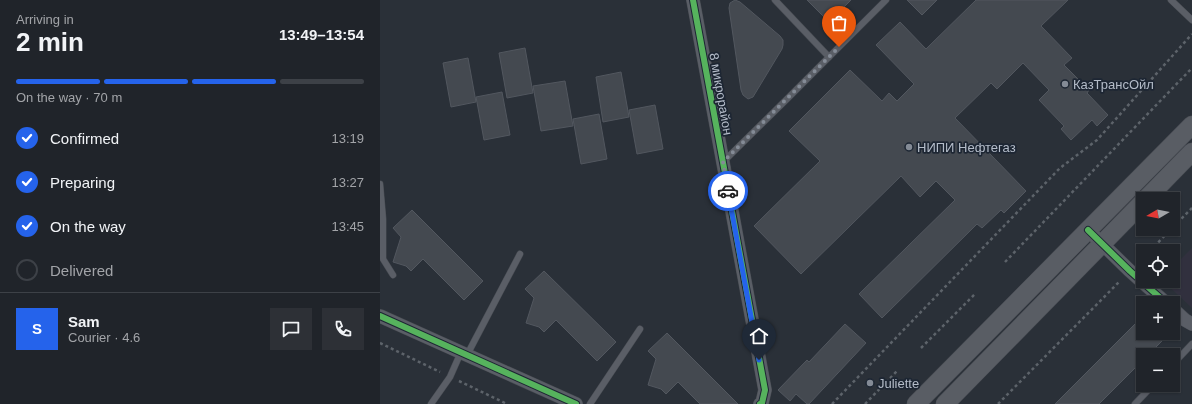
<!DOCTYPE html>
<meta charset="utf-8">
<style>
body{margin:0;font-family:Arial,sans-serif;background:#2d3036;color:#f1f3f6;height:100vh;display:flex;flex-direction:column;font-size:15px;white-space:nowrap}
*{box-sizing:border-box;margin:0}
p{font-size:13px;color:#a2a4a8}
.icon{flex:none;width:22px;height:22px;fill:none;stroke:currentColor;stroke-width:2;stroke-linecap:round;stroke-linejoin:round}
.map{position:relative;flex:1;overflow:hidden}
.drawer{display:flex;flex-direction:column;background:#20242a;width:380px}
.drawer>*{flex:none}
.needle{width:26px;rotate:260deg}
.fabs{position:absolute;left:756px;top:192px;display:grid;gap:8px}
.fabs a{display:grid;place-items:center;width:44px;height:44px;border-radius:0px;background:#20242a;box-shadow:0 1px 3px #0004,0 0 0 1px #3d4147;font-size:20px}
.pin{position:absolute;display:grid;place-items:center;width:34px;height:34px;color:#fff;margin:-41px -17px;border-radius:50% 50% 50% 0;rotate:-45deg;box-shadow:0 0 4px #0007}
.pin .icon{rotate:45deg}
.courier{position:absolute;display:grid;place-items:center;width:40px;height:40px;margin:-20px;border:3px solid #2563eb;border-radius:50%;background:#fff;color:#222;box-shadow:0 1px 5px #0007}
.summary em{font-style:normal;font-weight:600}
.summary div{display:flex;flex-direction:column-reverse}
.summary{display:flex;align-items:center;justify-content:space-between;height:68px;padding:0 16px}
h1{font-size:26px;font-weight:600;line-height:30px}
.bar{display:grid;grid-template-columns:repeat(4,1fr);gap:6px 4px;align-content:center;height:48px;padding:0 16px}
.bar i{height:5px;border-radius:3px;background:#3d4147}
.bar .active{background:#2563eb}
.bar p{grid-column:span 4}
.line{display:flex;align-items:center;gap:10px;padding:0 16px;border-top:1px solid #3d4147}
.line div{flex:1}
.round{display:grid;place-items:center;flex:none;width:42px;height:42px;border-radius:0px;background:#2d3036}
ol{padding:0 16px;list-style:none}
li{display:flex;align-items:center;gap:12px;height:44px}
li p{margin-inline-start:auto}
li .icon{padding:4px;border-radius:50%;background:#2563eb;color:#fff;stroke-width:4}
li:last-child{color:#a2a4a8}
li i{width:22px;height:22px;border:2px solid #3d4147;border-radius:50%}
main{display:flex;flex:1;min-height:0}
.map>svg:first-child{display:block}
.medical{fill:#31303e}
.building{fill:#444950;stroke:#52575f}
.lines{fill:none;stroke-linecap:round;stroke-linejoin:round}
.lane-casing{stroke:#484c53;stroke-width:7}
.street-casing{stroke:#484c53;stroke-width:14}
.secondary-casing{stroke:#484c53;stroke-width:19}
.path{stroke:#5d636a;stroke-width:2.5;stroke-dasharray:3 3;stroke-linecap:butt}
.lane{stroke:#5a5e66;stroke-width:6}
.street{stroke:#5a5e66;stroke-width:13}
.secondary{stroke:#595d64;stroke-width:18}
.cycleway-casing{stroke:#1d2633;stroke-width:8}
.cycleway{stroke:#56b35d;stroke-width:6}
.done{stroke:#848b96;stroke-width:4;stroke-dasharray:0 7.2}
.route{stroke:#2563eb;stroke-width:5}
.poi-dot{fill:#848b96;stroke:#1d2633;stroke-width:1.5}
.labels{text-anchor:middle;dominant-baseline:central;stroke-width:3.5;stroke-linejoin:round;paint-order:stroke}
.poi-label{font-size:13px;fill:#b4bcc9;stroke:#1d2633;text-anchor:start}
.street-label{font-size:13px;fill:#b4bcc9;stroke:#1d2633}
</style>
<main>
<section class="drawer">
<div class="summary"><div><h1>2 min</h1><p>Arriving in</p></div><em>13:49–13:54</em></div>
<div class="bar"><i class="active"></i><i class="active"></i><i class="active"></i><i></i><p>On the way · 70 m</p></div>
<ol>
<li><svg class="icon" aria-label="check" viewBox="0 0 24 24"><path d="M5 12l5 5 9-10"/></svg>Confirmed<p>13:19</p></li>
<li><svg class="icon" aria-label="check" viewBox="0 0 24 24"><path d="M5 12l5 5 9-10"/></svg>Preparing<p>13:27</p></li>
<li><svg class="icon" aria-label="check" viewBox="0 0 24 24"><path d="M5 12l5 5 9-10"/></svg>On the way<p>13:45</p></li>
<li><i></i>Delivered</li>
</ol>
<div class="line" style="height:72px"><b class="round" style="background:#2563eb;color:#fff">S</b><div><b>Sam</b><p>Courier · 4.6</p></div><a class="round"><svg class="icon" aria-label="chat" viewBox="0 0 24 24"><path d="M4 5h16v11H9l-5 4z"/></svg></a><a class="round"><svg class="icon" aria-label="phone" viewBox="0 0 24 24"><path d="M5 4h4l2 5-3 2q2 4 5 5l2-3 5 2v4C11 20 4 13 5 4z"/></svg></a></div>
</section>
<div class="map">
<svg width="812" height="404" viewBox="0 0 812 404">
<rect width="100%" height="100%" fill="#2a3038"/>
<!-- medical -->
<path class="medical" d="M812 248V308L783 281H793V267Z"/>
<!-- building -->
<g class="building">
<path d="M355 0 360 2 400 36 403 40V45L402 49 373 97 368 99 363 95 361 90 349 8 350 3Z"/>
<path d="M427 0H471L449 22Z"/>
<path d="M527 0H557L542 15Z"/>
<path d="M596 0H688L661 26 692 58 684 65 709 90 707 93 728 115 717 126 712 120 691 140 681 129 684 126 659 100 669 90 643 63 617 89 611 83 575 118 646 191 624 213 621 210 602 228 597 224 502 318 479 294 575 200 556 181 540 197 521 176 421 274 374 226 440 161 409 131 470 70 502 101 509 93 517 101 534 84 496 45 520 22 546 49Z"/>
<path d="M145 48 153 93 127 98 119 53Z"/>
<path d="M88 58 96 102 71 107 63 63Z"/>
<path d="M241 72 249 117 223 122 216 77Z"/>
<path d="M185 81 193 126 161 131 153 86Z"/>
<path d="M122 92 130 135 104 140 96 97Z"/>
<path d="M275 105 283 149 257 154 249 110Z"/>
<path d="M219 114 227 159 201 164 193 119Z"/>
<path d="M32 210 103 281 84 300 43 259 31 271 26 266 13 262 21 237 13 228Z"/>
<path d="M164 271 236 342 217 361 176 320 164 332 159 327 146 323 154 298 145 289Z"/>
<path d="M763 316V333H790L768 355H763V360L719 404H675Z"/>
<path d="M465 324 486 343 429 404H427L416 394 410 401 398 390 427 360 429 362Z"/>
<path d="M287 333 358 404H320L298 382 286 394 281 389 268 385 276 359 268 351Z"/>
</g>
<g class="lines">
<!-- lane casing -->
<g class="lane-casing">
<g id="lane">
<path d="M395 0 449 57"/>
<path d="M791 0 812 20"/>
<path d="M343 162 407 99 506 0"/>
<path d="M0 184 3 219V259L13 275"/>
<path d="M87 355 140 254"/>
<path d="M793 364 812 344"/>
<path d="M51 404 70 377 81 352"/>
<path d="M210 404 260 329"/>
<path d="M755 404 773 385"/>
</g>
</g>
<!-- street casing -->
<g class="street-casing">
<g id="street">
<path d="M313 0 385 390 382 403 380 404"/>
<path d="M708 230 750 271 786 303"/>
<path d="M793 309 805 320 812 324"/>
<path d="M0 316 196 404"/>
</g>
</g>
<!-- secondary casing -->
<g class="secondary-casing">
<g id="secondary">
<path d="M766 199 812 152"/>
<path d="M536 404 812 125"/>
<path d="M565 404 763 202"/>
</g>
</g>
<!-- path -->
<g class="path">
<path d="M793 227 812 208"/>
<path d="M770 251 791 229"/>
<path d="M625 262 812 68"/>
<path d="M0 343 60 372"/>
<path d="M541 348 595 294"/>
<path d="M79 381 127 404"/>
<path d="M452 404 680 168 717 140 812 34"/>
<path d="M485 404 518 370"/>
<path d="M618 404 740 281"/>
</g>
<!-- lane -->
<use href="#lane" class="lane"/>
<!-- street -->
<use href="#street" class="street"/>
<!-- secondary -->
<use href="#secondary" class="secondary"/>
<!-- cycleway casing -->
<g class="cycleway-casing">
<g id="cycleway">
<path d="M313 0 385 390 382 403 380 404"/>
<path d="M708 230 750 271 786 303"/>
<path d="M0 316 196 404"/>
</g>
</g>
<!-- cycleway -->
<use href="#cycleway" class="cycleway"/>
</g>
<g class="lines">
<!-- done -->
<path class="done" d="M348 191 343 162 459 47"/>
<!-- route -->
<path class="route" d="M348 191 379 360"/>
</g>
<!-- markers -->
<g class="poi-dot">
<circle cx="685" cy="84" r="4"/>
<circle cx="529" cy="147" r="4"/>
<circle cx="490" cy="383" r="4"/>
</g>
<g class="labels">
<!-- poi labels -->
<g class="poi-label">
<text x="693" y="84">КазТрансОйл</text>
<text x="537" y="147">НИПИ Нефтегаз</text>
<text x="498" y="383">Juliette</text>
</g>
<!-- street labels -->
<g class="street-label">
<text transform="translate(341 94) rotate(80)">8 микрорайон</text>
</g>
</g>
</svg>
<div class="fabs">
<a><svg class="needle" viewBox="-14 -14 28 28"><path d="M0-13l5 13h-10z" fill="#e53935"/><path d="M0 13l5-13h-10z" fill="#a2a4a8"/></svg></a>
<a><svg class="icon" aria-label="locate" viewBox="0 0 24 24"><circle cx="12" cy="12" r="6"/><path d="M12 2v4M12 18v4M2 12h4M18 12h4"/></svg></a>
<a>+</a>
<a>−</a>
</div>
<div class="pin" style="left:459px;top:47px;background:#ea580c"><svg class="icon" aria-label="bag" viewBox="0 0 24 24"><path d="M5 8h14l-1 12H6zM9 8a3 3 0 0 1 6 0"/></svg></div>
<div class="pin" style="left:379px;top:360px;background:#1f2937"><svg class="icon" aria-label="home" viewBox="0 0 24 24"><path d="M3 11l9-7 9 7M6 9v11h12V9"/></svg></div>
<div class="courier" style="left:348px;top:191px"><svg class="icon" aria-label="car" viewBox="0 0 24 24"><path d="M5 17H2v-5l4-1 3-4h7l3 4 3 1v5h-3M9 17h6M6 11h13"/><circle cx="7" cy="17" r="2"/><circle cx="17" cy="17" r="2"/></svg></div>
</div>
</main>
